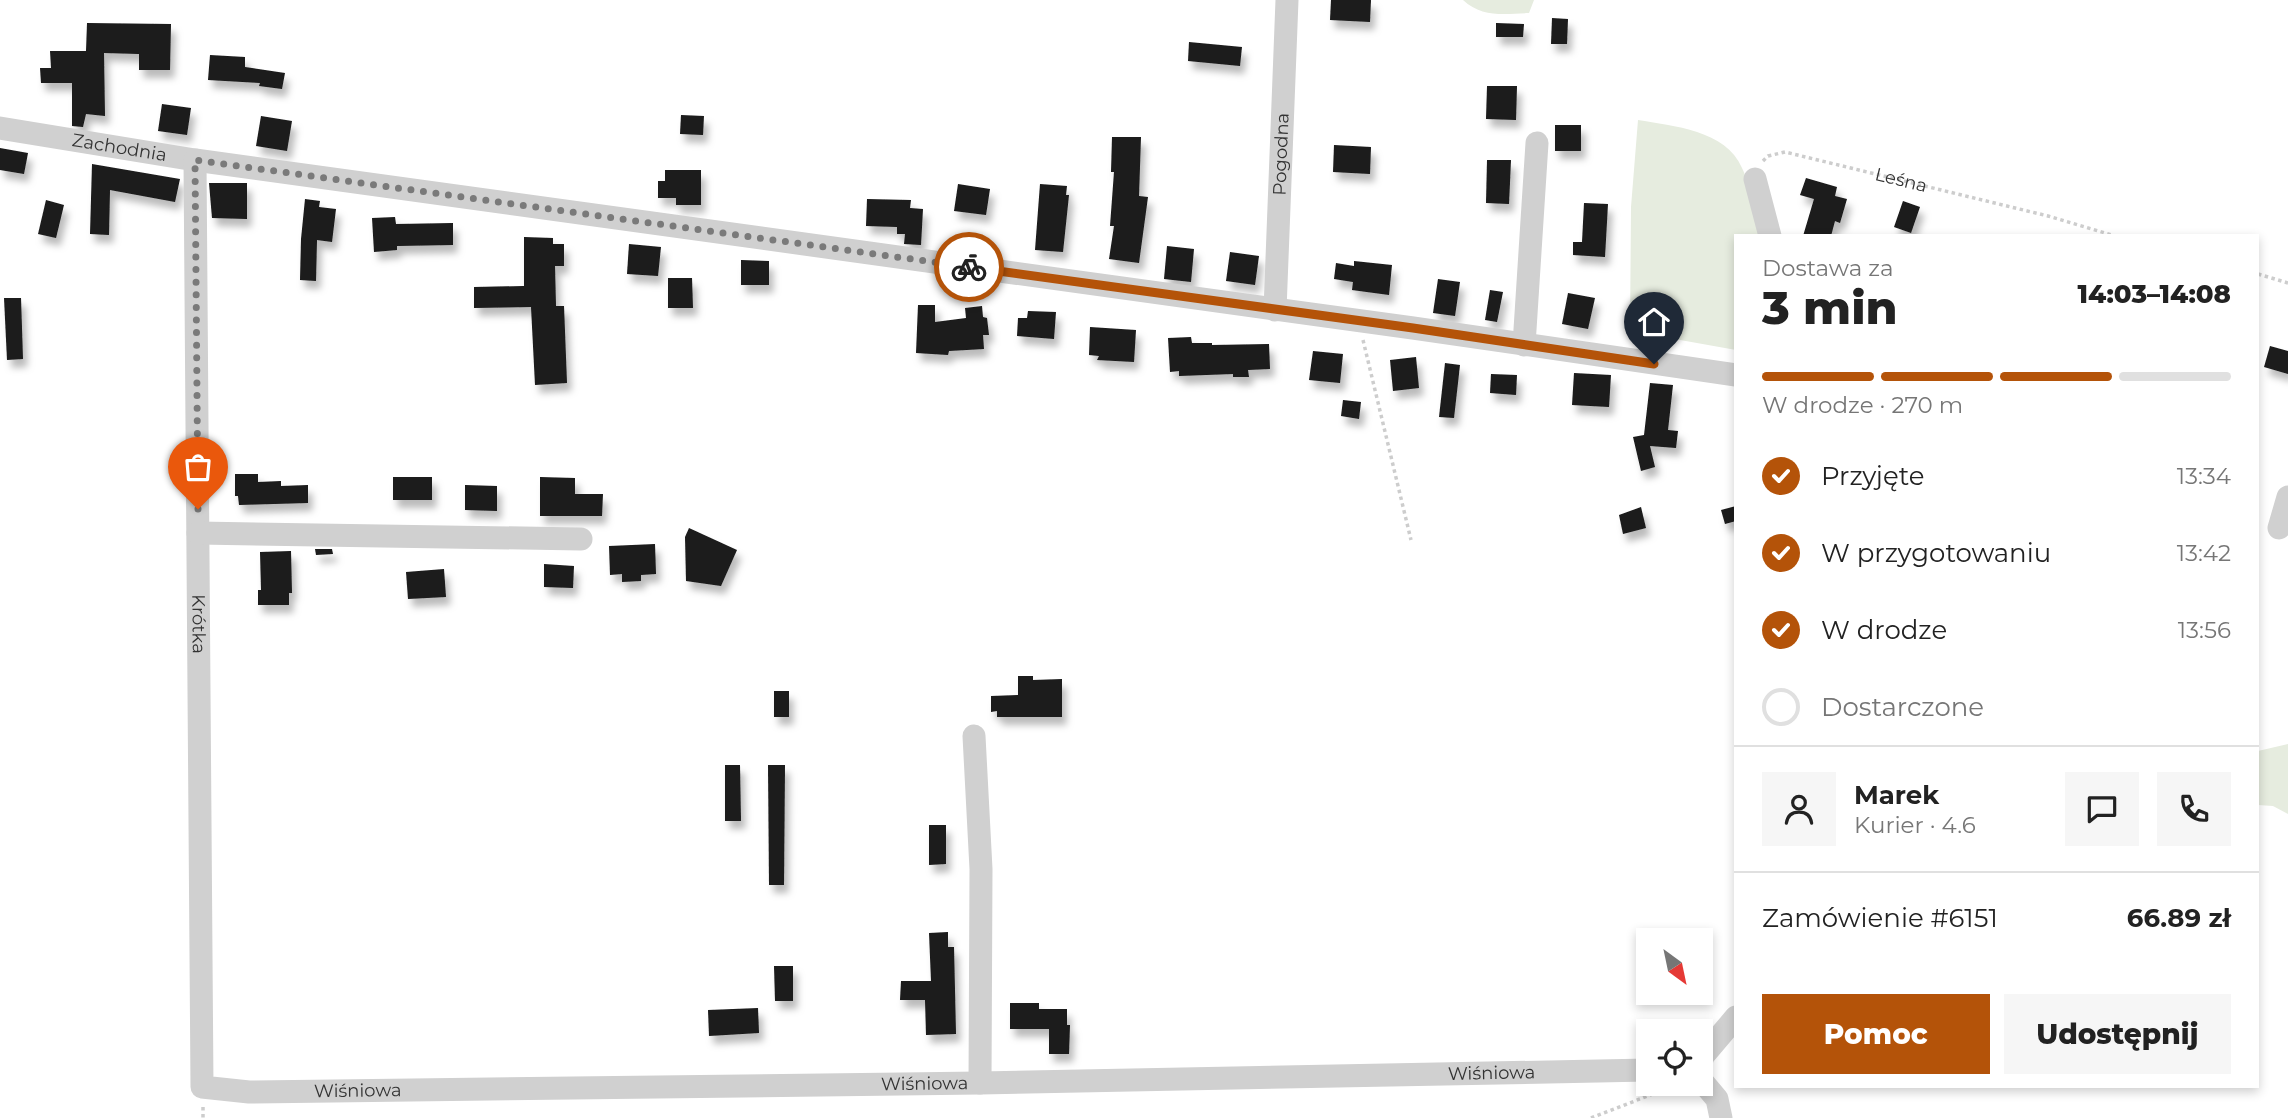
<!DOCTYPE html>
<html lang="pl">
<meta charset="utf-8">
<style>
body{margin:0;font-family:Montserrat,sans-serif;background:#f6f6f6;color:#222;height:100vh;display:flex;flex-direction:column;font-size:26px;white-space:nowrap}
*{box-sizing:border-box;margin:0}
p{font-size:23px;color:#767676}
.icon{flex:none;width:38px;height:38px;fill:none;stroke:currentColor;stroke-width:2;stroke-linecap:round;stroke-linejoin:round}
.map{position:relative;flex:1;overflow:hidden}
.side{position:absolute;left:1734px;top:234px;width:525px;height:854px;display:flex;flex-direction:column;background:#fff;border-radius:0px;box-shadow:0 4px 10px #0003}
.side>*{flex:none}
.needle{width:46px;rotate:147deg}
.buttons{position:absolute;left:1636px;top:928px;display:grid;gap:14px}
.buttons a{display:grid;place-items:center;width:77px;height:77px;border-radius:0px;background:#fff;box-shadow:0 4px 10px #0003;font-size:35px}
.pin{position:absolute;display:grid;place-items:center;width:60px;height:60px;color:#fff;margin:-72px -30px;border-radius:50% 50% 50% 0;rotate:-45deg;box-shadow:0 0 7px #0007}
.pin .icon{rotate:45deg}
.courier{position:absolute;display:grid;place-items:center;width:70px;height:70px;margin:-35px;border:5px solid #b45309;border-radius:50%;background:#fff;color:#222;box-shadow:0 2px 9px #0007}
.headline em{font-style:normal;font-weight:800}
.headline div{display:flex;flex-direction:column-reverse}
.headline{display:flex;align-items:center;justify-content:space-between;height:119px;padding:0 28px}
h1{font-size:46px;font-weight:800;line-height:52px}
.bar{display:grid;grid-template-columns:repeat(4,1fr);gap:10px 7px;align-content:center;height:84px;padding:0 28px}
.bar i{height:9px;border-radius:5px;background:#e0e0e0}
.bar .active{background:#b45309}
.bar p{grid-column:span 4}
.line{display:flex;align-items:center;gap:18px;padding:0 28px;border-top:2px solid #e0e0e0}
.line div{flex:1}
.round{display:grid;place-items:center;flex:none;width:74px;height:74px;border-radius:0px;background:#f6f6f6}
ol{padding:0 28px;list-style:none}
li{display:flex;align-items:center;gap:21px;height:77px}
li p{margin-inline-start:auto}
li .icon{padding:7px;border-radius:50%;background:#b45309;color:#fff;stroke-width:4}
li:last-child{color:#767676}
li i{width:38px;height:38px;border:4px solid #e0e0e0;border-radius:50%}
.button{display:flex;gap:14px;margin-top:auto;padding:14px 28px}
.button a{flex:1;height:80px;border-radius:0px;background:#b45309;color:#fff;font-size:28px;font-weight:800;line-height:80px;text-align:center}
.button a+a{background:#f6f6f6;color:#222}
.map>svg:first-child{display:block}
.green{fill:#e6ecdf}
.building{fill:#1a1a1a;filter:url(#shadow)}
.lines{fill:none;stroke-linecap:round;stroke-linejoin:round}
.path{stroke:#cdcdcd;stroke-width:3.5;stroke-dasharray:3.5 3.5;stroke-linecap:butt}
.minor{stroke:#d0d0d0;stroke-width:23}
.done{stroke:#7a7a7a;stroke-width:7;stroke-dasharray:0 12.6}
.route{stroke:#b45309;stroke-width:9}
.labels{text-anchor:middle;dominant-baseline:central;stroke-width:7;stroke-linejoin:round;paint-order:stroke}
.street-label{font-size:18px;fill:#333;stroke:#fff}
</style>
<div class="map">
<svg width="2288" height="1118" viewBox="0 0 2288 1118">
<defs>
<filter id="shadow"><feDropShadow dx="4.5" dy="8" stdDeviation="3.5" flood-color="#0004"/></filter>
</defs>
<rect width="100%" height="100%" fill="#fff"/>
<!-- green -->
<g class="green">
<path d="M1463 0H1534L1529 13C1505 14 1482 18 1463 0Z"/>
<path d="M1638 120C1673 126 1726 130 1742 168 1751 186 1754 216 1759 236H1736V350L1630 331 1631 207Z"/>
<path d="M2288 744V814L2273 806 2258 805V751Z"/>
</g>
<!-- building -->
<g class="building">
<path d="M1331 0H1371L1370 22 1330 20Z"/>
<path d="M1552 18 1568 19 1567 44H1551Z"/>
<path d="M87 23 171 24 170 70H139V54L104 53 105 116 86 114 83 127 72 126V83H41L40 68H51L50 51H86Z"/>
<path d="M1496 23 1524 24 1523 37H1496Z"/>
<path d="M1189 42 1242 47 1240 66 1188 61Z"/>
<path d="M210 55 245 57V67L285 73 282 89 259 86 260 83 208 80Z"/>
<path d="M1487 86H1517L1516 120 1486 119Z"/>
<path d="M162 104 191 108 187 135 158 131Z"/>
<path d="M681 115 704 116 703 135 680 134Z"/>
<path d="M261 116 292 121 287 151 256 146Z"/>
<rect x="1555" y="125" width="26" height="26"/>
<path d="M1112 137H1141L1139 196 1148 197 1139 263 1109 259 1114 226H1110L1114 172H1111Z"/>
<path d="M1334 145 1371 147 1370 174 1333 172Z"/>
<path d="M0 148 28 153 24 174 0 170Z"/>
<path d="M1487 160H1511L1509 204 1486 203Z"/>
<path d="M92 164 180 179 175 202 110 190 109 235 90 234Z"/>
<path d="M665 170H701V205H676V198H658V181H665Z"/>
<path d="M1806 178 1837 187 1835 196 1847 199 1840 223 1835 221 1831 236H1803L1814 199 1800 195Z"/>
<path d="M209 183H247V219L212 218Z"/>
<path d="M958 184 990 189 986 215 954 211Z"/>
<path d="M1040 184 1067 186 1066 195H1069L1063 252 1035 250Z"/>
<path d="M305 199 320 201 319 207 336 209 332 242 317 240 316 281 300 280 301 239Z"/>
<path d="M867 199 911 200 910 208 923 209 921 245 904 244 905 234H897V227L866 226Z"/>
<path d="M46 200 64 205 56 238 38 234Z"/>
<path d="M1903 201 1920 207 1911 233 1894 227Z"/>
<path d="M1584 203 1608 204 1605 257 1573 255V242H1582Z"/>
<path d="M395 217 396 224 453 223V245L397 246V250L374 252 372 218Z"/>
<path d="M524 237 553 238V244H564V266H555L556 306H564L567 383 535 385 531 307 474 308V287L524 286Z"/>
<path d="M629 244 661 247 658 276 627 274Z"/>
<path d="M1167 246 1194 249 1191 282 1164 279Z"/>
<path d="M1230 252 1259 256 1255 285 1226 281Z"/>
<path d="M741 260 769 261V285H741Z"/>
<path d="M1354 261 1392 265 1389 295 1352 290 1353 282 1334 279 1336 263 1354 266Z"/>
<path d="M668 278H692L693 308H668Z"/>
<path d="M1438 279 1460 282 1455 316 1433 313Z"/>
<path d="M1490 290 1503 292 1497 322 1485 320Z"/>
<path d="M1568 293 1595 298 1588 329 1562 324Z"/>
<path d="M4 298H21L23 359 7 360Z"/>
<path d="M918 305H935V322L966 318 965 308 982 306 983 317 987 318 989 335H983L984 349 949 351 948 355 916 353Z"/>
<path d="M1028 311 1056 312 1054 339 1017 336 1018 318H1027Z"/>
<path d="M1090 327 1136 330 1134 362 1097 360 1099 356 1089 355Z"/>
<path d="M1191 337 1192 343H1212V345L1269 344 1270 369 1248 370 1249 377H1233V374L1179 376V371L1170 372 1168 338Z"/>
<path d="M2270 346 2288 351V374L2264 367Z"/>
<path d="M1313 351 1343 354 1340 383 1309 380Z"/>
<path d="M1416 357 1419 388 1393 391 1390 360Z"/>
<path d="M1445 363 1460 365 1454 418 1439 417Z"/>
<path d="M1574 373 1611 375 1609 407 1572 405Z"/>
<path d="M1491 374 1517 375 1516 395 1490 393Z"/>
<path d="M1650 383 1673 385 1668 430 1678 431 1676 448 1650 446 1655 467 1641 471 1633 437 1644 435Z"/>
<path d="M1343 400 1361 402 1359 419 1341 416Z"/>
<path d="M235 474H258V482L281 481V486L308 485V503L239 505 238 496H235Z"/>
<rect x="393" y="477" width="39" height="23"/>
<path d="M540 477 575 478V494H603L602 516H540Z"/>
<path d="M465 485 497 486V511L465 510Z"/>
<path d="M1736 506V521L1725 524 1721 510Z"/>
<path d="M1641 507 1646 528 1623 534 1619 515Z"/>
<path d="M689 528 737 550 721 586 686 581 685 537Z"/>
<path d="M655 544 656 574 641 575V581L622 582V574L610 575 609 546Z"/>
<path d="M315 549H332L333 554 316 555Z"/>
<path d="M291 551 292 593H289V605H258V590H261L260 552Z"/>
<path d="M544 564 574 566 573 588 544 587Z"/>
<path d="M444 569 446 597 408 599 406 572Z"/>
<path d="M1018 676H1033V680L1062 679V717H997V711L991 712V696L1018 695Z"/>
<rect x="774" y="691" width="15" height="26"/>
<path d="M725 765H740L741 821H725Z"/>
<path d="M768 765H785L784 885H769Z"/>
<path d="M929 825H946V864L929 865Z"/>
<path d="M948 932V947H954L956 1034 926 1035 925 1000H900L901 981H931L929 933Z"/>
<path d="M774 966H793V1001H775Z"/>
<path d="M1010 1003H1039V1009H1067V1025H1070L1069 1054H1049V1029H1010Z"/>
<path d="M758 1008 759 1033 709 1036 708 1010Z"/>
</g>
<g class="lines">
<!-- path -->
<g class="path">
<path id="s1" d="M1763 161 1768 156 1785 152 2048 216 2115 236"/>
<path d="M2258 274 2288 283"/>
<path d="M1363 340 1411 540"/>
<path d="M203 1107V1118"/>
<path d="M1591 1118 1681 1083"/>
</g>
<!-- minor -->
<g class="minor">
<path id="s2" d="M0 128 195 160 1413 328 1736 375"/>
<path id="s3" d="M195 160 202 1087 249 1092 980 1083 1648 1070"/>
<path d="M1755 179 1770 236"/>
<path id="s4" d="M1275 310 1287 0"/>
<path d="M1524 345 1537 143"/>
<path d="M2279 528 2288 497"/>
<path d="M198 533 581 539"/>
<path d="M974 736 981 869 980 1083"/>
<path d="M1701 1063 1703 1056 1736 1017"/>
<path d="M1701 1080 1717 1099 1721 1118"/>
</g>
</g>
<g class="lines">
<!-- done -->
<path class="done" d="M198 509 195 160 969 267"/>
<!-- route -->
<path class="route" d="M969 267 1413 328 1654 364"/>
</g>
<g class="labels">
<!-- street labels -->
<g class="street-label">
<text stroke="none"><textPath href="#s2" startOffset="121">Zachodnia</textPath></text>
<text stroke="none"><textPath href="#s4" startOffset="156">Pogodna</textPath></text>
<text stroke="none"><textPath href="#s1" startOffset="144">Leśna</textPath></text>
<text stroke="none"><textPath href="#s3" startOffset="464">Krótka</textPath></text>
<text stroke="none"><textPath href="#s3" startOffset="2217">Wiśniowa</textPath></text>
<text stroke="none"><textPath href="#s3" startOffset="1650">Wiśniowa</textPath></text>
<text stroke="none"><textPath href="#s3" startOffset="1083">Wiśniowa</textPath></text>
</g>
</g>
</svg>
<div class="buttons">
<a><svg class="needle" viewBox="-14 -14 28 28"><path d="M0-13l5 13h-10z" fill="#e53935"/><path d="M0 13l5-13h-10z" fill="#767676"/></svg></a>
<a><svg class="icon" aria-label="locate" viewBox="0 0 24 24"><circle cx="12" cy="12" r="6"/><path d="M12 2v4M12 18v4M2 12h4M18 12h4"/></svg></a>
</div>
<div class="pin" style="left:198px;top:509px;background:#ea580c"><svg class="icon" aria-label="bag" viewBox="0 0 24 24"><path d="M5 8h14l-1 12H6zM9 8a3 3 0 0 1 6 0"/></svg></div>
<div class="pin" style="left:1654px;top:364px;background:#1f2937"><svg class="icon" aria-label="home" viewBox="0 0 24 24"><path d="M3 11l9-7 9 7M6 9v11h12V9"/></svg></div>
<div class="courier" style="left:969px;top:267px"><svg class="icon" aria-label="bike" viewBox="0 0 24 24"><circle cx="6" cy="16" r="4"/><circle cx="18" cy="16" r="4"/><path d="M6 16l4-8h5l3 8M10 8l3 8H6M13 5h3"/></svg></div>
<section class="side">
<div class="headline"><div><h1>3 min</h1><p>Dostawa za</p></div><em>14:03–14:08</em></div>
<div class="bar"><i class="active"></i><i class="active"></i><i class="active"></i><i></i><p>W drodze · 270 m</p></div>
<ol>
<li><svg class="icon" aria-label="check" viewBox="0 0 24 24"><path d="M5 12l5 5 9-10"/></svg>Przyjęte<p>13:34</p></li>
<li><svg class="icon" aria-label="check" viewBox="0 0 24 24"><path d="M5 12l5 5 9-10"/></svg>W przygotowaniu<p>13:42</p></li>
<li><svg class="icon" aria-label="check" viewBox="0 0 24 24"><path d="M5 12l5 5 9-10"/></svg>W drodze<p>13:56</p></li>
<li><i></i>Dostarczone</li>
</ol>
<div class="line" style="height:126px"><a class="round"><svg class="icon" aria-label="person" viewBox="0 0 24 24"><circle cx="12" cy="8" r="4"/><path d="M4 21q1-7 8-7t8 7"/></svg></a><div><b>Marek</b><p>Kurier · 4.6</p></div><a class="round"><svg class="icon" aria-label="chat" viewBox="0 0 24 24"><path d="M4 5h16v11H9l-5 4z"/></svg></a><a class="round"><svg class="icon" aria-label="phone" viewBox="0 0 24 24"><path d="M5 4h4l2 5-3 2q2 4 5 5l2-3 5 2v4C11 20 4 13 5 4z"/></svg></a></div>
<div class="line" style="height:91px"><div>Zamówienie #6151</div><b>66.89 zł</b></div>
<div class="button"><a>Pomoc</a><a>Udostępnij</a></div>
</section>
</div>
